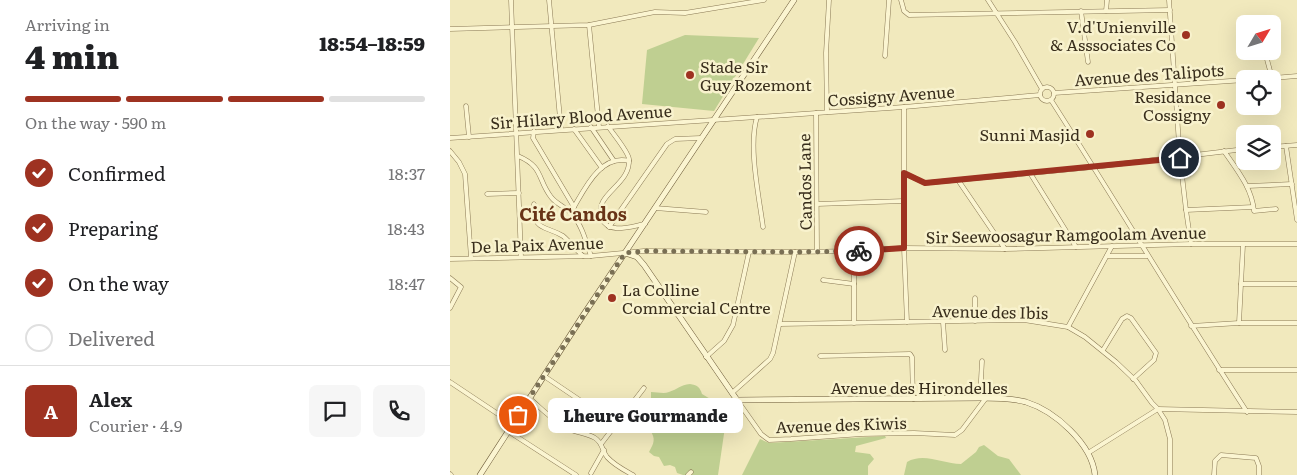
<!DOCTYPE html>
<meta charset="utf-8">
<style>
body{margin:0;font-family:Literata,serif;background:#f6f6f6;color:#202124;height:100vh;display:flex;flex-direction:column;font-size:19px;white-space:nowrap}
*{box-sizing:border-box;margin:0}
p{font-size:16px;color:#757577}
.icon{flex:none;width:28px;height:28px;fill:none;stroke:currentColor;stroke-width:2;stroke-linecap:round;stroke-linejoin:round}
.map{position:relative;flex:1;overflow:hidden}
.panel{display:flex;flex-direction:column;background:#fff;width:450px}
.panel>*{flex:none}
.needle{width:32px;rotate:52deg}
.tools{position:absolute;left:786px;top:15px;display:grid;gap:10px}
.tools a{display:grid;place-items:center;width:45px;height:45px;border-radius:8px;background:#fff;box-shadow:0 5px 20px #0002;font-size:25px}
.pin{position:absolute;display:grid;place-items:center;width:42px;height:42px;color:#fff;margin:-21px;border:2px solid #fff;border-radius:50%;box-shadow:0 1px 5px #0007}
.courier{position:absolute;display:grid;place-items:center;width:50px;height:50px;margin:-25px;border:4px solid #9e3221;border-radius:50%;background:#fff;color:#222;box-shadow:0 1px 6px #0007}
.bubble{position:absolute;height:35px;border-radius:8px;background:#fff;box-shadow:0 5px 20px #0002;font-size:16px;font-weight:800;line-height:35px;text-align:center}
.head em{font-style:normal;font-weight:800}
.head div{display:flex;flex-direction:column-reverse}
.head{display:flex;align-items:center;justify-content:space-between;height:85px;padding:0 25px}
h1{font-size:32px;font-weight:800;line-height:38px}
.bar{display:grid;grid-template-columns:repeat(4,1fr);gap:8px 5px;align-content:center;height:60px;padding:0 25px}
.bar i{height:6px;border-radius:4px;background:#e0e0e0}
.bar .selected{background:#9e3221}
.bar p{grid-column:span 4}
.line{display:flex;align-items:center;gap:12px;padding:0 25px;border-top:1px solid #e0e0e0}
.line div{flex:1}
.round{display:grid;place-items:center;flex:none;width:52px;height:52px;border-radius:8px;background:#f6f6f6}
ol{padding:0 25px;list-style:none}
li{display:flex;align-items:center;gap:15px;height:55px}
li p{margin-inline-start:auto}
li .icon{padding:5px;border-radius:50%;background:#9e3221;color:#fff;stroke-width:4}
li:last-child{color:#757577}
li i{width:28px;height:28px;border:2px solid #e0e0e0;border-radius:50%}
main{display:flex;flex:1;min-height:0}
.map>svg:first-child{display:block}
.green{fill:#bfcf91}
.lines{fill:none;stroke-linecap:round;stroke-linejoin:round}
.street-casing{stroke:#8a7955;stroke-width:5}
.secondary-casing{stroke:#6c5a38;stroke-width:6}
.street{stroke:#fbf5d1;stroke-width:4}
.secondary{stroke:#fbf5d1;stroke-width:5}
.done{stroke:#796f54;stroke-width:5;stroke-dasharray:0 9}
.route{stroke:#9e3221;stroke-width:6}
.poi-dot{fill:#9e3221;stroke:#f8f2cd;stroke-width:2}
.labels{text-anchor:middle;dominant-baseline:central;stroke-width:5;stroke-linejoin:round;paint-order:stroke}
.poi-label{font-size:16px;fill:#382d1b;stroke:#f8f2cd;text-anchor:end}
.street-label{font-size:16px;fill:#382d1b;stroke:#f8f2cd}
.neighbourhood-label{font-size:18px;font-weight:bold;fill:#683417;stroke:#f8f2cd}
</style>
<main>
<section class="panel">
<div class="head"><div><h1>4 min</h1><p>Arriving in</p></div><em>18:54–18:59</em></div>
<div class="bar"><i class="selected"></i><i class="selected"></i><i class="selected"></i><i></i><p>On the way · 590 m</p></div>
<ol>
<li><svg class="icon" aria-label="check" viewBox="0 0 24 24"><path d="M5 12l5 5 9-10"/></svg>Confirmed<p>18:37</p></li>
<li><svg class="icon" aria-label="check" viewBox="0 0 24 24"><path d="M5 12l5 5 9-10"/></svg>Preparing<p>18:43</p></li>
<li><svg class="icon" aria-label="check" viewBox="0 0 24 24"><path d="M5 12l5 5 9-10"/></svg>On the way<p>18:47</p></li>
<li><i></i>Delivered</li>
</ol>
<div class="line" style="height:90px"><b class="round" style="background:#9e3221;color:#fff">A</b><div><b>Alex</b><p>Courier · 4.9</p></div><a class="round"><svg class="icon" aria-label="chat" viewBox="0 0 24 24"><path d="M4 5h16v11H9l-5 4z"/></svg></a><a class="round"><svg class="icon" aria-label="phone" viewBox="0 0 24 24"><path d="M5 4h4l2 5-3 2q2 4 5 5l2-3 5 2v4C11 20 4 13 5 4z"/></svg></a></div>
</section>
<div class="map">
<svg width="847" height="475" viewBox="0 0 847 475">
<rect width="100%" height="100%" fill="#f1e9bd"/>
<!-- green -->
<g class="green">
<path d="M235 35 309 38 264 111 192 104 197 50Z"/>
<path d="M240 384C247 385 250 387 252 394L262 400 275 427 268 475H233L227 473 225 467 220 465 214 466 209 457 204 456 199 452C204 443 206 439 200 430L206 408 201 398V392C207 392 214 394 219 392 228 389 230 385 240 384Z"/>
<path d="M435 436 436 438 406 446 405 452 420 454 424 459 418 466V475H292L310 439 319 443Z"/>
<path d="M534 445 548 456 559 459 571 475H454L457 462C474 452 493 464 511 464L526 452 529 447Z"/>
</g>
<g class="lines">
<!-- street casing -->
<g class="street-casing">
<g id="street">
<path d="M61 0 71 257"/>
<path d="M99 0 111 129"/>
<path d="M451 0 454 11 459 15 720 10"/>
<path d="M538 0 565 42 592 89"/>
<path d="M719 0 730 158 736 210 741 244"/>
<path d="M631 11 638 62"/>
<path d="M656 11 657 0"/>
<path d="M139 25 149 127"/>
<path d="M0 29 139 25 205 12 235 13 314 0"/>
<path d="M815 52 822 78"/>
<path d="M435 56 439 0"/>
<path d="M812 79 847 76"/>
<circle cx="597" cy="94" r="7"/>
<path d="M604 93 795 80"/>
<path d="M601 100C667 203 730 309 797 412"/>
<path d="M16 106 19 137"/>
<path d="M454 107V248L457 322"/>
<path d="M377 112 376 53 379 0"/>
<path d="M366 113 367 251"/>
<path d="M307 117C298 146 309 196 313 227"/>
<path d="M158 126C163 134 178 151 179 159 181 186 142 194 152 219 159 235 182 226 195 224"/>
<path d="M141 127 164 161"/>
<path d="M124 129 152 168"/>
<path d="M84 131 83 138 124 207 122 213"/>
<path d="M0 138 454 107 590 95"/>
<path d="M836 146 847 220"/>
<path d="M822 147 847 145"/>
<path d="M0 151 9 162 15 174 21 258"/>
<path d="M774 151C787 170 802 188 804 211L826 209"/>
<path d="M68 156C94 167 87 179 101 197 106 204 116 207 122 214 132 225 136 242 141 256"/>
<path d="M454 173 475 183 644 167 795 149"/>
<path d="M580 173 626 247"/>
<path d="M508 180 555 249"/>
<path d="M797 186 842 184"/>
<path d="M37 194 69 193"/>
<path d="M84 204C83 232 95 225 113 236 120 242 126 250 133 256"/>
<path d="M367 204 454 201"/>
<path d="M124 207C135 188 151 154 179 161"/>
<path d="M205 208 256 212"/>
<path d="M736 210 803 207"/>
<path d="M159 227 217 144 225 139 251 138"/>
<path d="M404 251V323"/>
<path d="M657 256H697"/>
<path d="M0 259 141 256 194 251 345 252 404 251 454 248 555 249 741 244H847"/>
<path d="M0 278 11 287 0 308"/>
<path d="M373 280 404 284"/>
<path d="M791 284H847"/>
<path d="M525 298V321"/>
<path d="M493 322 495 350"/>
<path d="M789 323 793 245"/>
<path d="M330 324 574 320 618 327 635 337 666 362 686 381 702 403 708 409 715 420 720 439V475"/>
<path d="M741 326 789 323H847"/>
<path d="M618 327 662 246"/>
<path d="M653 350 672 319 677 316 681 318 706 353 704 360 683 379"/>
<path d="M370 356 460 354 462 357 463 399"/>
<path d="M256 357 274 341 283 325 299 252"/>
<path d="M769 370H847"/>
<path d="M94 376 137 405"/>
<path d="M0 382 63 424"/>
<path d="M282 393 320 359 323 353 345 252"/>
<path d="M79 398C92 409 104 422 119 429 127 433 137 433 145 438 153 443 152 451 157 457 164 465 174 470 183 475"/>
<path d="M530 398 532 361"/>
<path d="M287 400 311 434 319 440 341 439 412 434 464 433 505 435 512 430 536 398"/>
<path d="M58 431 126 475"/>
<path d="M151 444 194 388"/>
<path d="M638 453 708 409 847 412"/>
<path d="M141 473 154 450"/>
<path d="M0 474 1 475"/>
<path d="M238 475 241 472"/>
<path d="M764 475 765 461 771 455 806 458 809 466V475"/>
</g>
</g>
<!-- secondary casing -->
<g class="secondary-casing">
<g id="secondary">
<path d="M175 253 187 257 194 265 287 400 530 398C545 398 562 398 576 402 605 411 642 444 645 475"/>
<path d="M30 475 132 317 344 0"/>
</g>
</g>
<!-- street -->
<use href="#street" class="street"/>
<!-- secondary -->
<use href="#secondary" class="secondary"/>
</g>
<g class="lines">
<!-- done -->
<path class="done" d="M68 415 175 253 194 251 345 252 409 251"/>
<!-- route -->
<path class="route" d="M409 251 454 248V173L475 183 730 158"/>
</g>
<!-- markers -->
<g class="poi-dot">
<circle cx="736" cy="35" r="5"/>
<circle cx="240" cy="75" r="5"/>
<circle cx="771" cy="105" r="5"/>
<circle cx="640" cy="134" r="5"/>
<circle cx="162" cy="298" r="5"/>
</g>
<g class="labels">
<!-- poi labels -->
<g class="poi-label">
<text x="726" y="26">V.d'Unienville<tspan x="726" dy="18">&amp; Asssociates Co</tspan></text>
<text x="250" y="66" text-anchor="start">Stade Sir<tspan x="250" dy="18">Guy Rozemont</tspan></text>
<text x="761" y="96">Residance<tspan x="761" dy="18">Cossigny</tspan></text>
<text x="630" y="134">Sunni Masjid</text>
<text x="172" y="289" text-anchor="start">La Colline<tspan x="172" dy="18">Commercial Centre</tspan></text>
</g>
<!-- street labels -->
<g class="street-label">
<text transform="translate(699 74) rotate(-4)">Avenue des Talipots</text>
<text transform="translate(441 95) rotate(-4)">Cossigny Avenue</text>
<text transform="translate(131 116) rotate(-4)">Sir Hilary Blood Avenue</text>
<text transform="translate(354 182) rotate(-91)">Candos Lane</text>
<text transform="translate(616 234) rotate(-1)">Sir Seewoosagur Ramgoolam Avenue</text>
<text transform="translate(87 244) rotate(-2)">De la Paix Avenue</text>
<text transform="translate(540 311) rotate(1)">Avenue des Ibis</text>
<text x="469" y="387">Avenue des Hirondelles</text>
<text transform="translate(391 424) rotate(-2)">Avenue des Kiwis</text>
</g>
<!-- neighbourhood labels -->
<g class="neighbourhood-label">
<text x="123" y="213">Cité Candos</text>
</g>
</g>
</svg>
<div class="tools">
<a><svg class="needle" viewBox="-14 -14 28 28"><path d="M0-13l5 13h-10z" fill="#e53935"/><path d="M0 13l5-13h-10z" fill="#757577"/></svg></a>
<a><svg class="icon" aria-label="locate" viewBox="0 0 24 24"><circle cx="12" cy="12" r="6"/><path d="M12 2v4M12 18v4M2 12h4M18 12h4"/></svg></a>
<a><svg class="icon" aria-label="layers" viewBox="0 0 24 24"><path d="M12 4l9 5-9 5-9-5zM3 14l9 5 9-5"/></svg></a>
</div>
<div class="pin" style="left:68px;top:415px;background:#ea580c"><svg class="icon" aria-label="bag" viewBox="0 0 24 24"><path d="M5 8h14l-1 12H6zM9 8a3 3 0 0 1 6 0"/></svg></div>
<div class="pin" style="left:730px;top:158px;background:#1f2937"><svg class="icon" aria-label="home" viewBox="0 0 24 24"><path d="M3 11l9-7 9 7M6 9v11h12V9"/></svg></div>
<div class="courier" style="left:409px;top:251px"><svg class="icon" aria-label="bike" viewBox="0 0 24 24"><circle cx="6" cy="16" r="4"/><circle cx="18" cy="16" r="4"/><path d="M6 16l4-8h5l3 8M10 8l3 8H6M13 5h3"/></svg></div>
<div class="bubble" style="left:98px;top:398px;width:195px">Lheure Gourmande</div>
</div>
</main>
